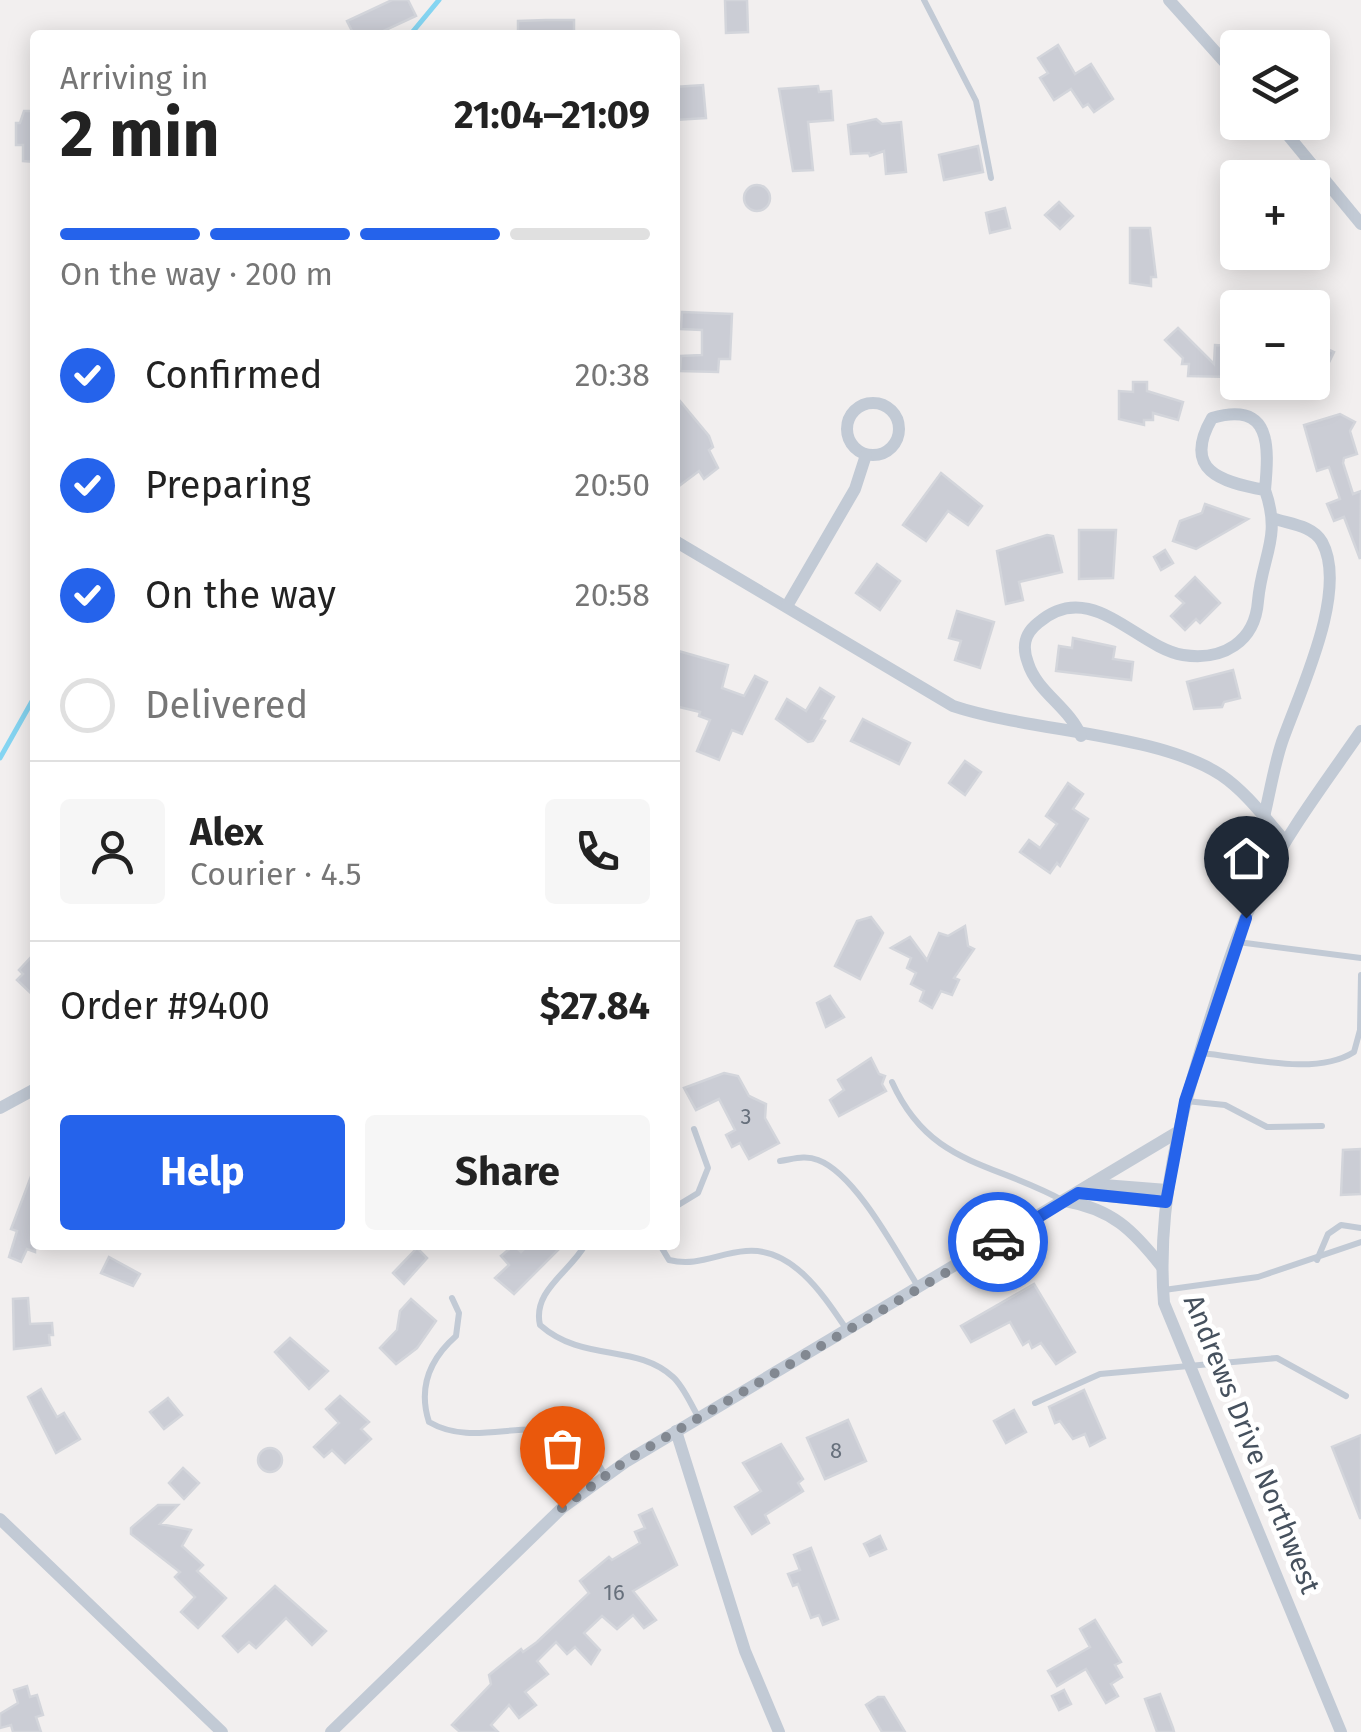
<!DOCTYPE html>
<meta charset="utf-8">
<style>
body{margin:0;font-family:"Fira Sans",sans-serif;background:#f6f6f6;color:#222;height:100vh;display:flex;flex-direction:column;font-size:38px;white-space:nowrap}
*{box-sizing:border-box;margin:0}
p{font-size:32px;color:#767676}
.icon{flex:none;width:55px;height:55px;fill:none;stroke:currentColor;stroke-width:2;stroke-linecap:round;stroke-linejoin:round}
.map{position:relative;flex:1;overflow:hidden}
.drawer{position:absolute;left:30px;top:30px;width:650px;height:1220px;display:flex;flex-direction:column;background:#fff;border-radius:10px;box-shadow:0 5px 25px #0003}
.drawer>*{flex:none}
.buttons{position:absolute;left:1220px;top:30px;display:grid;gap:20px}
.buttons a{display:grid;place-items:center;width:110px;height:110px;border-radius:10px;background:#fff;box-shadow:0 5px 25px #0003;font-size:50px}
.pin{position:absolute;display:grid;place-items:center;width:85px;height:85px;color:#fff;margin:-102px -42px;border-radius:50% 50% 50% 0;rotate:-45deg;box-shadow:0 0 10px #0007}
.pin .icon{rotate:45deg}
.courier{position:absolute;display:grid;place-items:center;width:100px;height:100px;margin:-50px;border:8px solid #2563eb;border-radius:50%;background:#fff;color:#222;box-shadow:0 2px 12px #0007}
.headline em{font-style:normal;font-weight:700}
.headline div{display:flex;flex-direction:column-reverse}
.headline{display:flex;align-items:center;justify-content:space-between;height:170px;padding:0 30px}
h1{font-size:65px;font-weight:700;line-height:75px}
.bar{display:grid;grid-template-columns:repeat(4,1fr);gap:15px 10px;align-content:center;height:120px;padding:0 30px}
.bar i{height:12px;border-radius:8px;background:#e0e0e0}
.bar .selected{background:#2563eb}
.bar p{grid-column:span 4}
.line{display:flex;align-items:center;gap:25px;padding:0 30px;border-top:2px solid #e0e0e0}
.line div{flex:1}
.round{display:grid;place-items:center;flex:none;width:105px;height:105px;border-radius:10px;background:#f6f6f6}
ol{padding:0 30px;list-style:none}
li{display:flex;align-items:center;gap:30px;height:110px}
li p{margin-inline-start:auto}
li .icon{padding:10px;border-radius:50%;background:#2563eb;color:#fff;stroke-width:4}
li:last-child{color:#767676}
li i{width:55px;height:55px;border:5px solid #e0e0e0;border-radius:50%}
.button{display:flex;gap:20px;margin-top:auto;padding:20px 30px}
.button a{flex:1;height:115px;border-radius:10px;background:#2563eb;color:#fff;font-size:40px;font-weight:700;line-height:115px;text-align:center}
.button a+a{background:#f6f6f6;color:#222}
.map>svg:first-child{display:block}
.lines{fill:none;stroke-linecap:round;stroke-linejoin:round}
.stream{stroke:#85d5f2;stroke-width:5}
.building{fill:#cbcdd5;stroke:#d3d5db;stroke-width:2.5}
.lane{stroke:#c2cad5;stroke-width:6}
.street{stroke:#c2cad5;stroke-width:12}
.done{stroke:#828891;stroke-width:10;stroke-dasharray:0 18}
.route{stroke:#2563eb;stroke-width:12}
.labels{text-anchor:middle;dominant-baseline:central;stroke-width:10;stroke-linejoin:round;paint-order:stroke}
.number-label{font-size:22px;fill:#67707c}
.street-label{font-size:28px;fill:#46515e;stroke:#fff}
</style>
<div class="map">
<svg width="1361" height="1732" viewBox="0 0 1361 1732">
<rect width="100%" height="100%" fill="#f2efef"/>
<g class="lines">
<!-- stream -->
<g class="stream">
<path d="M410 35 439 0"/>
<path d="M0 758 35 696"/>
</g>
</g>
<!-- building -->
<g class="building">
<path d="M392 0H408L416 16 375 35H354L347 21Z"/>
<path d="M725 0H747L748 32 726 33Z"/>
<path d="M546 20H574V35H518V21Z"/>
<path d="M1058 45 1075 74 1091 64 1113 99 1094 112 1088 104 1083 107 1071 89 1054 100 1040 78 1048 73 1038 58Z"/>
<path d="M703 85 706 118 675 120V87Z"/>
<path d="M818 86 819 92 831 91 833 120 808 122 813 170 793 171 779 89Z"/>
<path d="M24 111H35V162L23 161V145H16V123H20Z"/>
<path d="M876 119 882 124 901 122 906 172 886 174 884 151 870 156 869 153 851 154 848 125Z"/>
<path d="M978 146 983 172 944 180 939 155Z"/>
<circle cx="757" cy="198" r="13"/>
<path d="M1059 202 1073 216 1060 229 1045 215Z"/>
<path d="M1005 208 1010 228 990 233 986 213Z"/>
<path d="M1130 228H1150L1156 277H1151V286L1130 283Z"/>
<path d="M682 312 732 314 730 359H719L718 372 680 371 681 356 702 355V330L681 329Z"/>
<path d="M1178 328 1214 364 1215 345 1232 346 1231 377 1188 376 1189 364H1182L1183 358 1165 340Z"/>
<path d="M1312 342 1334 352 1312 397Z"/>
<path d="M1133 382H1147V391L1183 402 1178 420 1153 413V420H1144V425L1119 419V391L1133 392Z"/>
<path d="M675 395 709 436 713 447 709 450 718 468 704 479 699 471 675 489Z"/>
<path d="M1340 414 1355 422 1350 431 1357 454 1344 458 1343 463 1353 494 1361 491 1360 559 1344 517 1334 521 1327 504 1340 499 1329 467 1317 471 1304 425Z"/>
<path d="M941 473 982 506 968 525 948 511 926 541 903 525Z"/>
<path d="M1205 504 1248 519 1196 549 1173 541 1180 521 1202 513Z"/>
<path d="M1079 530H1116L1113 578 1079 579Z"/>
<path d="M1047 535 1053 536 1062 572 1019 582 1023 600 1006 604 997 551Z"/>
<path d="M1165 550 1173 563 1161 570 1154 557Z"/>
<path d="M877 564 900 581 880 610 856 593Z"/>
<path d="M1195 577 1220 603 1200 623 1196 619 1185 630 1171 616 1184 603 1176 596Z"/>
<path d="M957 611 994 622 980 668 955 660 961 641 949 638Z"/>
<path d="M1073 638 1115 647 1113 659 1133 662 1131 680 1056 671 1059 646 1072 648Z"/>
<path d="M675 650 728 665 722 688 744 696 755 676 767 682 742 734 732 730 719 760 697 751 710 720 699 716 700 712 675 706Z"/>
<path d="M1233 670 1240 698 1224 702 1222 707 1194 709 1187 682Z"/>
<path d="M820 688 834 697 821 719 825 721 813 741 808 742 776 719 787 699 806 711Z"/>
<path d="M863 719 910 743 899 764 851 741Z"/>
<path d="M965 761 981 772 965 795 949 783Z"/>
<path d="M1068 783 1083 794 1073 809 1088 819 1060 866 1057 863 1050 873 1020 852 1029 840 1040 848 1057 824 1046 816Z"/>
<path d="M871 917 883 933 860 979 835 966 857 921Z"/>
<path d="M965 926 968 946 974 949 954 978 959 980 952 995 941 991 932 1008 920 1001 924 991 911 984 916 973 907 968 911 958 891 948 910 937 927 960 939 933 948 936Z"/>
<path d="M35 953V997L17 980 23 974 19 970Z"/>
<path d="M830 996 844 1017 826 1027 817 1003Z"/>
<path d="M871 1058 879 1074 885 1076 882 1084 886 1091 839 1116 830 1100 844 1090 838 1080Z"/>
<path d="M724 1073 738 1076 749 1096 766 1104 765 1118 779 1143 749 1159 740 1143 732 1147 726 1135 735 1130 719 1099 696 1110 684 1088Z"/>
<path d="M1361 1149V1194L1341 1195 1343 1150Z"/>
<path d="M35 1166V1252L27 1249 21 1262 9 1257 17 1231 11 1229Z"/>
<path d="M514 1245 521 1252 528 1245H563L514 1294 495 1278 509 1265 501 1256Z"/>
<path d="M417 1248 427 1258 404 1284 393 1273Z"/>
<path d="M109 1257 140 1274 133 1286 101 1273Z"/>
<path d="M1034 1284 1075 1352 1056 1364 1041 1343 1032 1348 1029 1341 1023 1345 1010 1322 971 1342 961 1326Z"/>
<path d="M28 1298 30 1324 52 1323 53 1335H49L50 1345 14 1349 13 1299Z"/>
<path d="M411 1299 436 1321 417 1348 396 1364 380 1348 397 1330 400 1311Z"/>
<path d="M290 1338 328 1371 309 1389 275 1352Z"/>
<path d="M41 1389 57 1417 64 1413 80 1439 56 1453 28 1397Z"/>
<path d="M1084 1390 1105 1438 1090 1446 1085 1434 1073 1439 1060 1421 1055 1423 1049 1407Z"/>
<path d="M340 1396 369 1422 361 1429 371 1439 345 1463 332 1450 324 1457 314 1447 339 1423 326 1409Z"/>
<path d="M168 1398 182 1415 164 1429 150 1412Z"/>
<path d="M1014 1410 1026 1432 1006 1443 994 1421Z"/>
<path d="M848 1420 866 1461 825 1479 807 1438Z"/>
<path d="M1361 1435V1518H1360L1332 1447Z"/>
<path d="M781 1444 803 1479 798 1483 803 1491 765 1515 769 1523 752 1534 735 1507 761 1491 743 1463Z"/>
<circle cx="270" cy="1460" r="12"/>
<path d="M183 1468 199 1483 184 1499 169 1483Z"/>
<path d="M158 1505H178L160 1524 191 1530 182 1546 203 1565 197 1571 226 1598 198 1628 181 1612 195 1597 175 1577 180 1572 131 1534V1528Z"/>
<path d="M652 1509 677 1565 633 1591 656 1620 644 1628 633 1615 617 1629 602 1616 584 1633 600 1650 591 1664 575 1647 567 1654 556 1642 537 1661 548 1674 525 1692 536 1705 519 1718 509 1705 491 1725 498 1732H460L452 1725 491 1684 489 1675 521 1649 523 1652 537 1642 589 1593 580 1581 609 1557 612 1560 640 1543 635 1532 645 1528 639 1515Z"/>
<path d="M880 1536 886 1549 870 1556 864 1544Z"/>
<path d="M811 1548 838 1619 823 1625 819 1615 811 1618 798 1584 793 1586 788 1574 800 1570 794 1555Z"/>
<path d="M275 1586 326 1631 312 1645 286 1618 256 1648 249 1642 238 1652 223 1636Z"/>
<path d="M1095 1620 1121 1662 1115 1665 1122 1677 1111 1684 1118 1696 1106 1703 1086 1669 1057 1686 1048 1671 1090 1647 1080 1629Z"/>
<path d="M27 1686 30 1697 37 1695 43 1715 36 1717 41 1732H13L11 1725 0 1728V1714L18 1703 14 1690Z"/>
<path d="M1064 1690 1071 1704 1059 1710 1052 1696Z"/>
<path d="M1160 1694 1173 1728 1174 1732H1157L1145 1699Z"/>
<path d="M878 1697H884L905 1732H882L866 1705Z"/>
</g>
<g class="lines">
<!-- lane -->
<g class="lane">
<path d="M924 0 976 101 991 178"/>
<path d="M1238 942 1361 958"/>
<path d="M1201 1053C1245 1057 1315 1077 1354 1052L1360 1030 1361 975"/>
<path d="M892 1082C930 1166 992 1161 1064 1201"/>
<path d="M1186 1101 1225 1105 1267 1127 1322 1126"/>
<path d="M780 1161C794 1159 805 1155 818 1160 856 1174 897 1253 919 1288"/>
<path d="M675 1207 698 1193 708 1168 694 1129"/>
<path d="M585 1245C570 1272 532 1291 540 1325 583 1363 636 1343 673 1377 684 1387 691 1405 699 1418"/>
<path d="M660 1245 669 1260C698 1267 718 1253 746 1251 793 1247 824 1296 847 1330"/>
<path d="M1317 1260 1328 1234 1341 1225 1361 1228"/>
<path d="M1164 1290 1258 1277 1361 1242"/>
<path d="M452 1298 459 1313 456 1336C430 1359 418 1388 429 1422 489 1457 558 1390 605 1475"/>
<path d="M1035 1403 1100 1374 1277 1358 1346 1396"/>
</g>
<!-- street -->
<g class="street">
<path d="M1169 0 1238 77"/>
<path d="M1277 122 1361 224"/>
<circle cx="873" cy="429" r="26"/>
<path d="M675 541 953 706C1031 732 1157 733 1221 775 1246 792 1265 818 1285 841"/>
<path d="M787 606 855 489 866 455"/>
<path d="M1081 736C1069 707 1037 692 1028 663 1022 647 1024 634 1038 623 1091 577 1136 647 1183 655 1223 661 1255 642 1258 601 1262 555 1282 538 1265 490 1220 482 1182 470 1212 418 1272 401 1269 446 1265 490"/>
<path d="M1264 817C1270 792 1274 766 1282 742 1299 693 1349 591 1322 542 1313 526 1291 524 1275 519"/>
<path d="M0 1108 35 1089"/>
<path d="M1091 1184 1167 1190"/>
<path d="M1078 1193 1166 1202"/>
<path d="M1065 1201C1112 1209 1133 1230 1162 1267"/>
<path d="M676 1431 745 1651 779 1732"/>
<path d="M0 1519 222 1732"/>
<path d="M331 1732 562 1508 627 1461 1176 1133"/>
<path d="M1341 1732 1164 1303C1156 1204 1181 1112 1210 1019 1224 976 1237 931 1258 891 1286 834 1325 783 1361 731"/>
</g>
</g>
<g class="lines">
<!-- done -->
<path class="done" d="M562 1508 627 1460 998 1242"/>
<!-- route -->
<path class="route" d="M998 1242 1078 1193 1166 1202 1185 1101 1246 918"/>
</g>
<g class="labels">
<!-- number labels -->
<g class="number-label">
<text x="746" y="1116">3</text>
<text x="836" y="1450">8</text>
<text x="614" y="1592">16</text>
</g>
<!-- street labels -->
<g class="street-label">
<text transform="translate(1252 1444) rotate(68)">Andrews Drive Northwest</text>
</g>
</g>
</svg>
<div class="buttons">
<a><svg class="icon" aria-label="layers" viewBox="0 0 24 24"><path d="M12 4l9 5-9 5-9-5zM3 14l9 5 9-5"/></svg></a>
<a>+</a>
<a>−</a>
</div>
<div class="pin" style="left:562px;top:1508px;background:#ea580c"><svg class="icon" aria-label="bag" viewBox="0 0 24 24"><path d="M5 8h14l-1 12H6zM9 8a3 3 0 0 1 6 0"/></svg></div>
<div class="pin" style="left:1246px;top:918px;background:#1f2937"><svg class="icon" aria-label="home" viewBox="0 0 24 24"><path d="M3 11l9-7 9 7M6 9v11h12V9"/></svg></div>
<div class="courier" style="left:998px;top:1242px"><svg class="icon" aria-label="car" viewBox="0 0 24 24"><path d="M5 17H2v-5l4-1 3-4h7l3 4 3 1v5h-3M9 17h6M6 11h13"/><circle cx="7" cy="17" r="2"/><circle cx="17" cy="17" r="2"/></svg></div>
<section class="drawer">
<div class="headline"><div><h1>2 min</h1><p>Arriving in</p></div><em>21:04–21:09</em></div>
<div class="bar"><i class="selected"></i><i class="selected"></i><i class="selected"></i><i></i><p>On the way · 200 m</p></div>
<ol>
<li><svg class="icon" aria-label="check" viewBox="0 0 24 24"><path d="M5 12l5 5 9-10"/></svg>Confirmed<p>20:38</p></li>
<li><svg class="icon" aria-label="check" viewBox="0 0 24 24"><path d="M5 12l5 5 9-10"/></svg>Preparing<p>20:50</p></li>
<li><svg class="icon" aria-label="check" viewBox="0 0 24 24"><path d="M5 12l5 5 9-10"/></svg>On the way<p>20:58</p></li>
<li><i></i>Delivered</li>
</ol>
<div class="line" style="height:180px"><a class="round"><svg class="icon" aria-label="person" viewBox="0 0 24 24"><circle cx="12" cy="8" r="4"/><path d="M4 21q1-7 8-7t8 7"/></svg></a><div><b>Alex</b><p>Courier · 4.5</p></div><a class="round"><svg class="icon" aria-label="phone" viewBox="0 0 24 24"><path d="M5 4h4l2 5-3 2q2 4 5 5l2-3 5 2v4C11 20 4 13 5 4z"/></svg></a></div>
<div class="line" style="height:130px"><div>Order #9400</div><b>$27.84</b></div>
<div class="button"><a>Help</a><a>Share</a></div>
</section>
</div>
